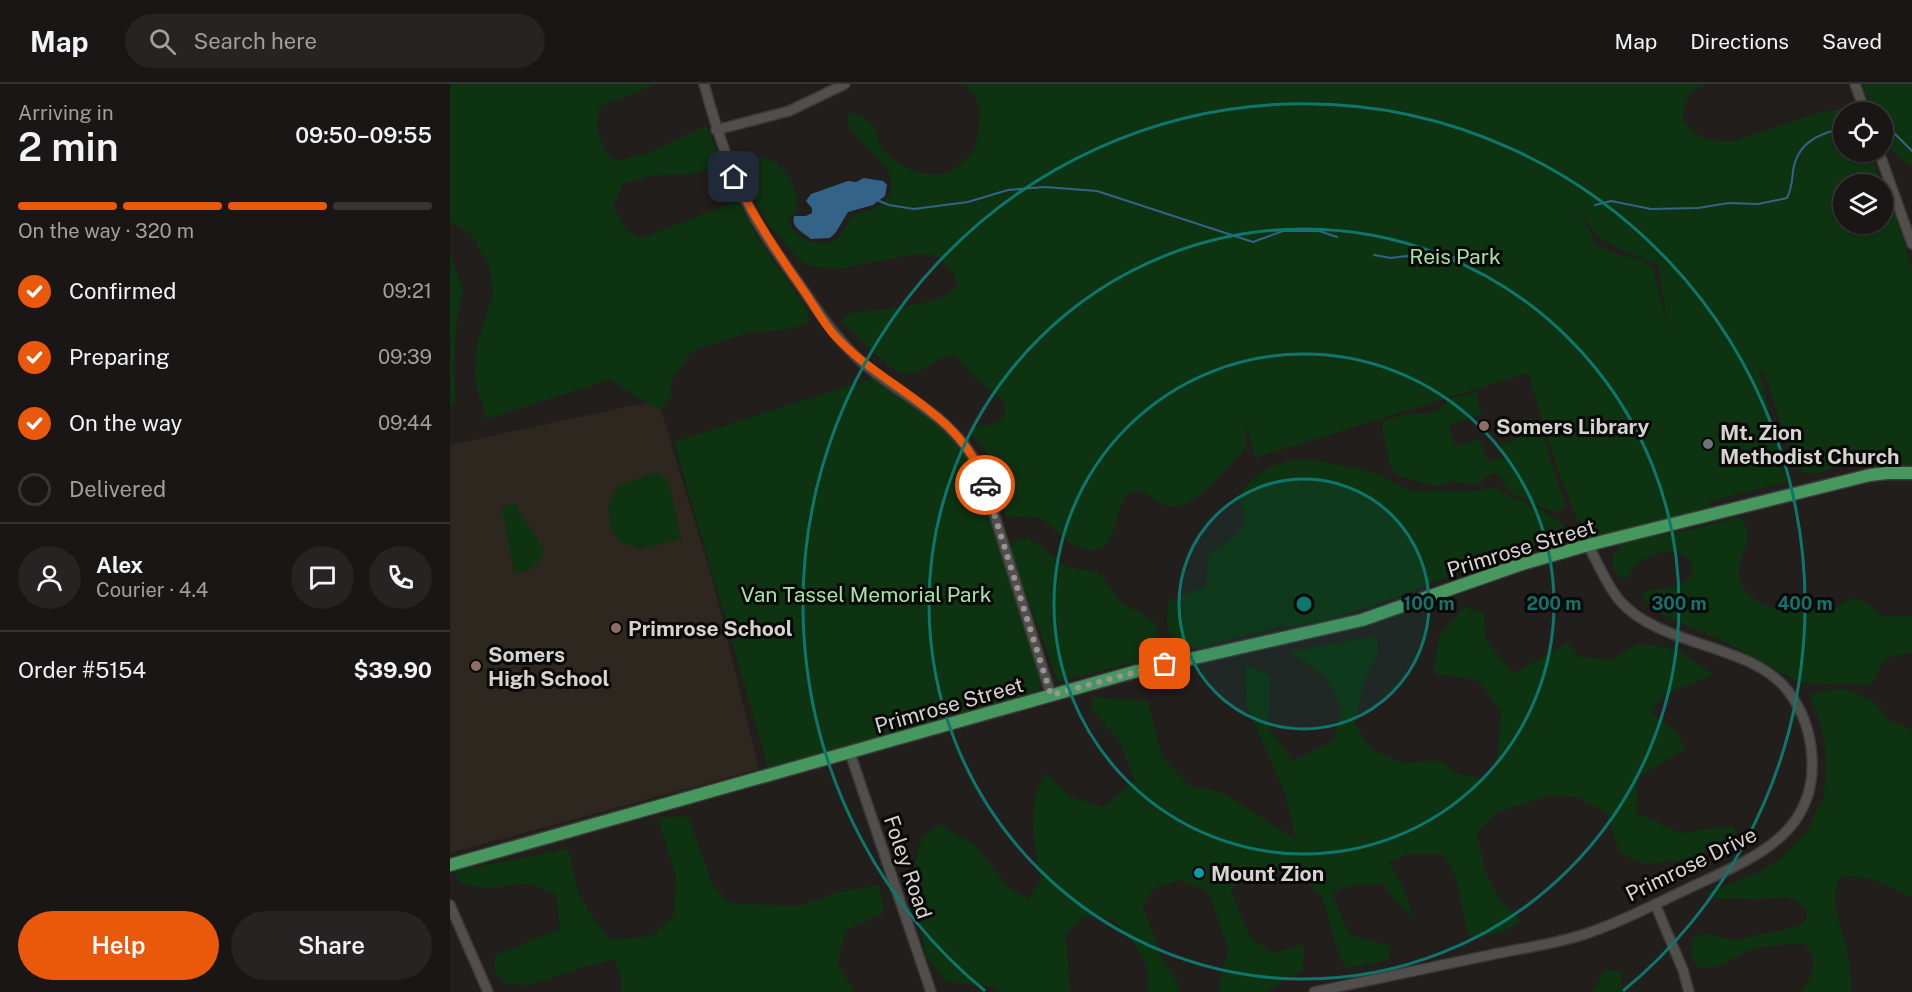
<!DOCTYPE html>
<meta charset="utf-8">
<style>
body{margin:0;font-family:"Public Sans",sans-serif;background:#262322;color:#f1f3f6;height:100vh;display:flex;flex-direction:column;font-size:22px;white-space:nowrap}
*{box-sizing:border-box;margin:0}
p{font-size:20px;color:#9f9fa0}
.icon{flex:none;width:33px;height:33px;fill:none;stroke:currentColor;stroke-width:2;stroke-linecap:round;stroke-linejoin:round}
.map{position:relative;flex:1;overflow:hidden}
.details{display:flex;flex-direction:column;background:#191615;width:450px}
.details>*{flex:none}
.fabs{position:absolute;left:1383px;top:18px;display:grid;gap:12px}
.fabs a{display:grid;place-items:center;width:60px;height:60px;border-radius:50%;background:#191615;box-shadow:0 2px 4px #0004,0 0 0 2px #373534;font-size:30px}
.pin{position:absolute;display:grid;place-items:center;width:51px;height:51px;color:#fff;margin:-26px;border-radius:12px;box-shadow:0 3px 9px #0006}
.courier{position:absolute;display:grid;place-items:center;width:60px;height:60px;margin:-30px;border:4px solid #ea580c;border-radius:50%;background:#fff;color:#222;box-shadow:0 2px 8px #0007}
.summary em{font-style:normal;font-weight:600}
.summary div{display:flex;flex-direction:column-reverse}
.summary{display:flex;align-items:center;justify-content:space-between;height:102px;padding:0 18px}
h1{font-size:39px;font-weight:600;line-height:45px}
.bar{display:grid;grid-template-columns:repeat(4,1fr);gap:9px 6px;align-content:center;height:72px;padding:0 18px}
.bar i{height:8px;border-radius:4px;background:#373534}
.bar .active{background:#ea580c}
.bar p{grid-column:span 4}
.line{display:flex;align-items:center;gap:15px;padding:0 18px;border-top:2px solid #373534}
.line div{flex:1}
.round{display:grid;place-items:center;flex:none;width:63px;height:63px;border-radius:32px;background:#262322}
ol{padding:0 18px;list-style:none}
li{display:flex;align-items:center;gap:18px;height:66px}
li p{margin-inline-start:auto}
li .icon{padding:6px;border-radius:50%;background:#ea580c;color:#fff;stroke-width:4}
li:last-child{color:#9f9fa0}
li i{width:33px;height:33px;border:3px solid #373534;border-radius:50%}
.button{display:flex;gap:12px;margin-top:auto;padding:12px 18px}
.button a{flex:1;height:69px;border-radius:36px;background:#ea580c;color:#fff;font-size:24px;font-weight:600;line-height:69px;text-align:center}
.button a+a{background:#262322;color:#f1f3f6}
header{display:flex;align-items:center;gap:36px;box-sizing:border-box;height:84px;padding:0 30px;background:#191615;border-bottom:2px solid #373534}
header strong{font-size:28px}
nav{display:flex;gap:33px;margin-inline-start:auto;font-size:21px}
.search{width:420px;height:54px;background:#262322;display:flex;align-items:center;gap:15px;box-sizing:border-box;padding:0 21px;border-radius:33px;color:#9f9fa0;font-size:22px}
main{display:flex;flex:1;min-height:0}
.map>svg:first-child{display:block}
.built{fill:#2d2720}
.green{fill:#0e3311;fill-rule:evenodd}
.water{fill:#336488}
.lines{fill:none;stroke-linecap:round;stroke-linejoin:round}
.stream{stroke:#336488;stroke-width:2}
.minor-casing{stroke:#3b3938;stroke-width:12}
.major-casing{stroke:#3b3938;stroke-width:15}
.minor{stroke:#514f4c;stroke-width:9}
.major{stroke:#47985f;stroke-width:12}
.done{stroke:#979493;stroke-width:6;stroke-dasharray:0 10.8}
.route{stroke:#ea580c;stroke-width:8}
.ring{fill:none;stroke:#0f766e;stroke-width:3}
.education-dot{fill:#8d6e63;stroke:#0a0908;stroke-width:2}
.worship-dot{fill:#6b7280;stroke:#0a0908;stroke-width:2}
.culture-dot{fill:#0f9aa8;stroke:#0a0908;stroke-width:2}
.labels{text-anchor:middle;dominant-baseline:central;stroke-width:6;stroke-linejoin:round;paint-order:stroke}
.park-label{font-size:21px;fill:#a4e3a4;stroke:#0a0908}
.poi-label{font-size:21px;font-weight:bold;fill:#d6d4d3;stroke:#0a0908;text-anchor:start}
.street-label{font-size:21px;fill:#d6d4d3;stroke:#0a0908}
.centre{fill:#0f766e;stroke:#0a0908;stroke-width:3}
.ring-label{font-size:18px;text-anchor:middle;font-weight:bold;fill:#0f766e;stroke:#0a0908;stroke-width:6;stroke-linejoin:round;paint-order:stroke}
</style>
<header>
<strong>Map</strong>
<div class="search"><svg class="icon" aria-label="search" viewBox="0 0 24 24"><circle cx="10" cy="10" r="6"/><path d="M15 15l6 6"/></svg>Search here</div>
<nav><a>Map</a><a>Directions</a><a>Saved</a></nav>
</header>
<main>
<section class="details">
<div class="summary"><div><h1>2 min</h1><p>Arriving in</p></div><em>09:50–09:55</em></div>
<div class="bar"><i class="active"></i><i class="active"></i><i class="active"></i><i></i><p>On the way · 320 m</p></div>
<ol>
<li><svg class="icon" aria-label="check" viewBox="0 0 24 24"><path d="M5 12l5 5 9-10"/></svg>Confirmed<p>09:21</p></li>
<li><svg class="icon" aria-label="check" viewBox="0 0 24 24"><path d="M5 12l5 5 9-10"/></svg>Preparing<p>09:39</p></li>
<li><svg class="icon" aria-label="check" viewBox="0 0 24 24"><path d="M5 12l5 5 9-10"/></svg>On the way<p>09:44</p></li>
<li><i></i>Delivered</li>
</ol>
<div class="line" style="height:108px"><a class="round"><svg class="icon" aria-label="person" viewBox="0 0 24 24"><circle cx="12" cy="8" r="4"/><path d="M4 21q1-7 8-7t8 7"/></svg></a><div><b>Alex</b><p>Courier · 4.4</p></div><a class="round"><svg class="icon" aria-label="chat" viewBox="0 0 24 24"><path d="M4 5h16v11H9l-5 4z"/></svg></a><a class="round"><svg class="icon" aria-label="phone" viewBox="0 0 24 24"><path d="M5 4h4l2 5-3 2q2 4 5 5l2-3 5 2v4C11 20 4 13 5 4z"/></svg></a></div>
<div class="line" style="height:78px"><div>Order #5154</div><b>$39.90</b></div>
<div class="button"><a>Help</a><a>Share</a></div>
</section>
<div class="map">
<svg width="1462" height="908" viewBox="0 0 1462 908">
<rect width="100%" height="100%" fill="#211e1c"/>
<!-- built -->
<path class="built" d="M208 316 264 501 309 685 0 769V361Z"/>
<!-- green -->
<g class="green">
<path d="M0 0H205L150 23C144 45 149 60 164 77L195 70 256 42 274 83 238 90 199 92 173 100 163 123 175 145 191 154 289 117C305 156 335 192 358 227V239L338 245 298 249 242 267 221 297V312L210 326 159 296 37 335 24 294 27 261 43 209 39 182 21 150 0 137Z"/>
<path d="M514 0H1257C1240 6 1232 19 1233 36L1246 50 1257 56 1281 58 1368 29 1405 23 1407 28H1394V68H1420L1432 100H1394V140H1432L1433 103 1445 130 1462 185V383L1391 382 1364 390 1352 388 1344 379 1314 288 1309 285 1337 398 1261 417 1262 424 1136 457 1108 387 1078 289 805 374 796 339V363C783 377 750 417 732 421 727 423 714 422 710 420 699 414 693 400 679 410 662 422 670 461 646 466 619 470 607 440 587 434 577 432 565 433 555 432 549 410 545 383 533 363 528 356 521 353 521 344L539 341 550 337 556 327 555 321 552 315 527 296 504 271C488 271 481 283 466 288 462 289 456 290 452 289 439 286 401 247 392 236 400 224 419 229 431 226 450 223 501 219 508 199L503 188 487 172 468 170 386 185 357 181 347 174 319 140 303 112 296 93 295 79 299 74C329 68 349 99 347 126L338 134C340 154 370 166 387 155 394 150 396 138 403 132 410 127 418 127 425 124 430 121 435 115 440 111L441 98 437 85 401 46 398 41V28C407 31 420 36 425 45 428 51 427 60 433 66 450 85 485 100 507 83 526 68 526 65 529 41 531 20 528 15 514 0ZM1132 128C1149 167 1175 163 1208 182L1218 244 1203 185 1191 175 1168 171 1146 161 1132 132Z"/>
<path d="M1412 0H1462V82L1448 73 1433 55 1432 28H1424Z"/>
<path d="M0 170 13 205 6 243 4 284 6 318 0 322Z"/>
<path d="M424 294 497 345 518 372 530 401 592 597 590 604 586 608 537 624 319 686 224 358Z"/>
<path d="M1027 308 1028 318 1032 330 999 342 1006 362 1029 355 1039 378 1054 373 1050 361 1067 355 1062 339 1082 334 1089 340 1116 423 1106 428 1095 425 1061 409 1046 389 1036 392 1031 398 1024 401 1004 397 989 403 951 393 942 387 932 345 933 338C940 336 946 333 953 331 969 328 989 334 998 315Z"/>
<path d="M864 376 914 386 931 392 960 407H1022L1047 403 1055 410 1091 426 1113 439 1115 444 1114 453 1107 458 1049 474 916 524 872 537 820 545 748 564C719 564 713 542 719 517L756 502 759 470C770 461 788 454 794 440 798 430 789 423 790 414 792 397 821 382 836 378 845 376 854 376 864 376Z"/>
<path d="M208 388 219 398 231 455 191 465 170 458 161 446 158 422 168 401Z"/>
<path d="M64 419 95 467C90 479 78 489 64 489L52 423Z"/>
<path d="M1286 434H1291C1314 465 1266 481 1303 514 1321 530 1340 524 1361 523 1367 523 1373 526 1379 526 1386 525 1390 520 1396 517 1411 510 1422 522 1431 532H1462V569C1448 571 1435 571 1429 585 1426 592 1424 597 1419 602L1401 599 1360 600 1347 597 1277 559 1206 528C1199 522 1193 517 1192 508 1209 505 1230 504 1242 492 1248 453 1183 467 1178 494H1172L1163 486C1163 480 1161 473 1165 468 1177 450 1217 452 1236 447 1252 443 1269 438 1286 434Z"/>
<path d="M579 454 617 483 647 488 655 496 671 519 697 533 705 540 709 563 705 573 608 598 561 469 562 457Z"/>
<path d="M1014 523 1034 529 1035 555 1063 590 1119 558 1127 572 1160 576 1190 559 1227 566 1264 591C1243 599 1210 608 1201 629L1226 648 1235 665 1188 693 1186 729 1230 749 1283 742 1287 753 1238 775 1195 780 1170 769 1156 728 1127 713 1101 711 1048 728 1027 748 1035 787 1049 815 1071 837C1052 851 1041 853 1018 852L1005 790 992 770H959L938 778 952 800 964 835 950 822 932 800 904 801 882 808 899 850 941 862 939 876 896 884 889 872 873 815 849 790 797 787 781 807 801 855 823 869 854 860 853 886 816 908H768L778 864 758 807 730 796 704 804 693 822 711 872 730 903 726 908H696C704 878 682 856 663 836L634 832 616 851 620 905 623 908H548L544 903 496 898 476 873 461 794 471 756 488 740 524 760 558 803 578 815 591 796C584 759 575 723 596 689L621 713 653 723 685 697 669 656 641 626 643 613 698 617 712 673 740 702 772 708 846 756 835 709 797 623 795 580 820 592 818 643 843 677 883 657 892 626 876 593 840 568 926 552 929 567 912 602 905 641 921 665 951 679 989 676 1006 689 1032 695 1047 677 1051 628 1029 597 983 589 989 553Z"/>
<path d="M1390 605 1402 607 1424 618 1440 637 1462 646V813C1440 803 1416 788 1391 794 1376 811 1395 850 1398 871 1400 883 1400 896 1402 908H1351C1362 895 1372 871 1352 860 1335 860 1317 861 1300 866 1283 872 1268 889 1248 883 1243 877 1241 872 1241 865 1242 838 1271 856 1286 856L1348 842 1353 838 1357 833 1356 826 1347 817 1336 813 1313 815 1266 814 1256 809 1309 788 1331 774 1353 751 1362 739 1366 727 1372 720 1375 698V659L1371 640 1359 610Z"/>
<path d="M238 732 263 801 279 819 349 822 388 808 430 801 434 828 395 847 388 879 404 908H171V895L165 875 127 885 80 901 56 900 45 887V871L110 845 107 811 78 799 38 805 10 799 4 787 118 765 128 808 145 837 161 856 202 852 224 832 226 792 208 734Z"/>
<path d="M1157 885 1171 888 1172 908H1142Z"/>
</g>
<!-- water -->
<path class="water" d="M414 94 433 97 437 101 435 112 423 121 398 128 386 148 380 154 361 155C353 148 341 144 344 132H356L362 129V124L356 117 361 110 398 97 406 98Z"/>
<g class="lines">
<!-- stream -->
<g class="stream">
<path d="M1432 37 1462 67"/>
<path d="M427 116 439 121 464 125 518 118 558 106 595 103 647 107 803 158 833 147H869L887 153"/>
<path d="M1145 121 1161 117 1201 125 1248 124 1279 119 1308 120 1337 114C1342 104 1342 97 1343 87 1347 59 1369 49 1394 44"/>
<path d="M924 171 941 174 956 172 983 177 1003 173 1016 176"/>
</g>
<!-- minor casing -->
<g class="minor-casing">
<g id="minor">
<path d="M254 0C267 47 282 94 306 136 319 159 335 180 350 201 369 229 387 256 413 279 457 317 501 330 530 385L601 611"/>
<path d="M1405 0 1415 28"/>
<path d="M266 46 339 27 395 0"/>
<path d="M1429 68 1462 160"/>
<path d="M400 669 481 908"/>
<path d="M1205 820 1233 886 1239 908"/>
<path d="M0 821 38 908"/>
<path d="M864 908C923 896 981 883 1040 871 1072 864 1107 860 1138 849 1171 838 1203 821 1235 806 1295 777 1366 755 1362 675 1361 650 1354 628 1338 607 1301 559 1212 564 1170 517 1157 502 1148 479 1138 461"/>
</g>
</g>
<!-- major casing -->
<g class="major-casing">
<path id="major" d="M0 781 687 587 912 536 1069 481 1138 461 1420 391 1437 389H1462"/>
</g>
<!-- minor -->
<use href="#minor" class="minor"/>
<!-- major -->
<use href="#major" class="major"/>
</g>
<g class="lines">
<!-- done -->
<path class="done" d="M535 401 601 611 715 580"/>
<!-- route -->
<path class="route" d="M284 93C304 134 328 170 354 207 364 221 373 239 385 252 433 304 513 328 535 401"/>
</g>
<!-- distance rings -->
<circle cx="854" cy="520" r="125" fill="#0f766e" fill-opacity=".12"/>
<g class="ring">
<circle cx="854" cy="520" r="125"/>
<circle cx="854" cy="520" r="250"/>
<circle cx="854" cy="520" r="375"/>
<path d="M535 907A501 501 0 1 1 1173 907"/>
</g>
<!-- markers -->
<g class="education-dot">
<circle cx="1034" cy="342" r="6"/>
<circle cx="166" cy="544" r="6"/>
<circle cx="26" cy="582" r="6"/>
</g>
<circle class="worship-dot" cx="1258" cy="360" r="6"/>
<circle class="culture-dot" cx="749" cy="789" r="6"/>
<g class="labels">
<!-- park labels -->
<g class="park-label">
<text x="1005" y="172">Reis Park</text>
<text x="416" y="510">Van Tassel Memorial Park</text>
</g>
<!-- poi labels -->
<g class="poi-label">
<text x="1046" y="342">Somers Library</text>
<text x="1270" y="348">Mt. Zion<tspan x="1270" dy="24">Methodist Church</tspan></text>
<text x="178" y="544">Primrose School</text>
<text x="38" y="570">Somers<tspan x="38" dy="24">High School</tspan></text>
<text x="761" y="789">Mount Zion</text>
</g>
<!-- street labels -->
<g class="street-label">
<text transform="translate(1071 464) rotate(-17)">Primrose Street</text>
<text transform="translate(499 621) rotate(-16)">Primrose Street</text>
<text transform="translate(1241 780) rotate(-26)">Primrose Drive</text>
<text transform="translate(458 783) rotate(71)">Foley Road</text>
</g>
</g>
<circle cx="854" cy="520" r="9" class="centre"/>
<g class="ring-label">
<text x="979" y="526">100 m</text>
<text x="1104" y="526">200 m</text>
<text x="1229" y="526">300 m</text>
<text x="1355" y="526">400 m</text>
</g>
</svg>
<div class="fabs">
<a><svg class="icon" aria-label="locate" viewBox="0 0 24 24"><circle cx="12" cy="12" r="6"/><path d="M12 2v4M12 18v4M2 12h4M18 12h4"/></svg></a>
<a><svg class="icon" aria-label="layers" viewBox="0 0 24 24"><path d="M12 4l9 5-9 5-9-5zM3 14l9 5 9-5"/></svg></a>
</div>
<div class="pin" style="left:715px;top:580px;background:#ea580c"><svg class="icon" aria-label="bag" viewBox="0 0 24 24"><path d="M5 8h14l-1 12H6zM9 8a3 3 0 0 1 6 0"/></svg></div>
<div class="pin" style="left:284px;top:93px;background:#1f2937"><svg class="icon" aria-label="home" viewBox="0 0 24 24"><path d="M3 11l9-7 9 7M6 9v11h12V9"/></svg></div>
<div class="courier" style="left:535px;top:401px"><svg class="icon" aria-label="car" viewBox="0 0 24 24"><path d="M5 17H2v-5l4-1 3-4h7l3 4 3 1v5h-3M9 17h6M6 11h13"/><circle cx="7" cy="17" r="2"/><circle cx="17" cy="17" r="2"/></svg></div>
</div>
</main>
